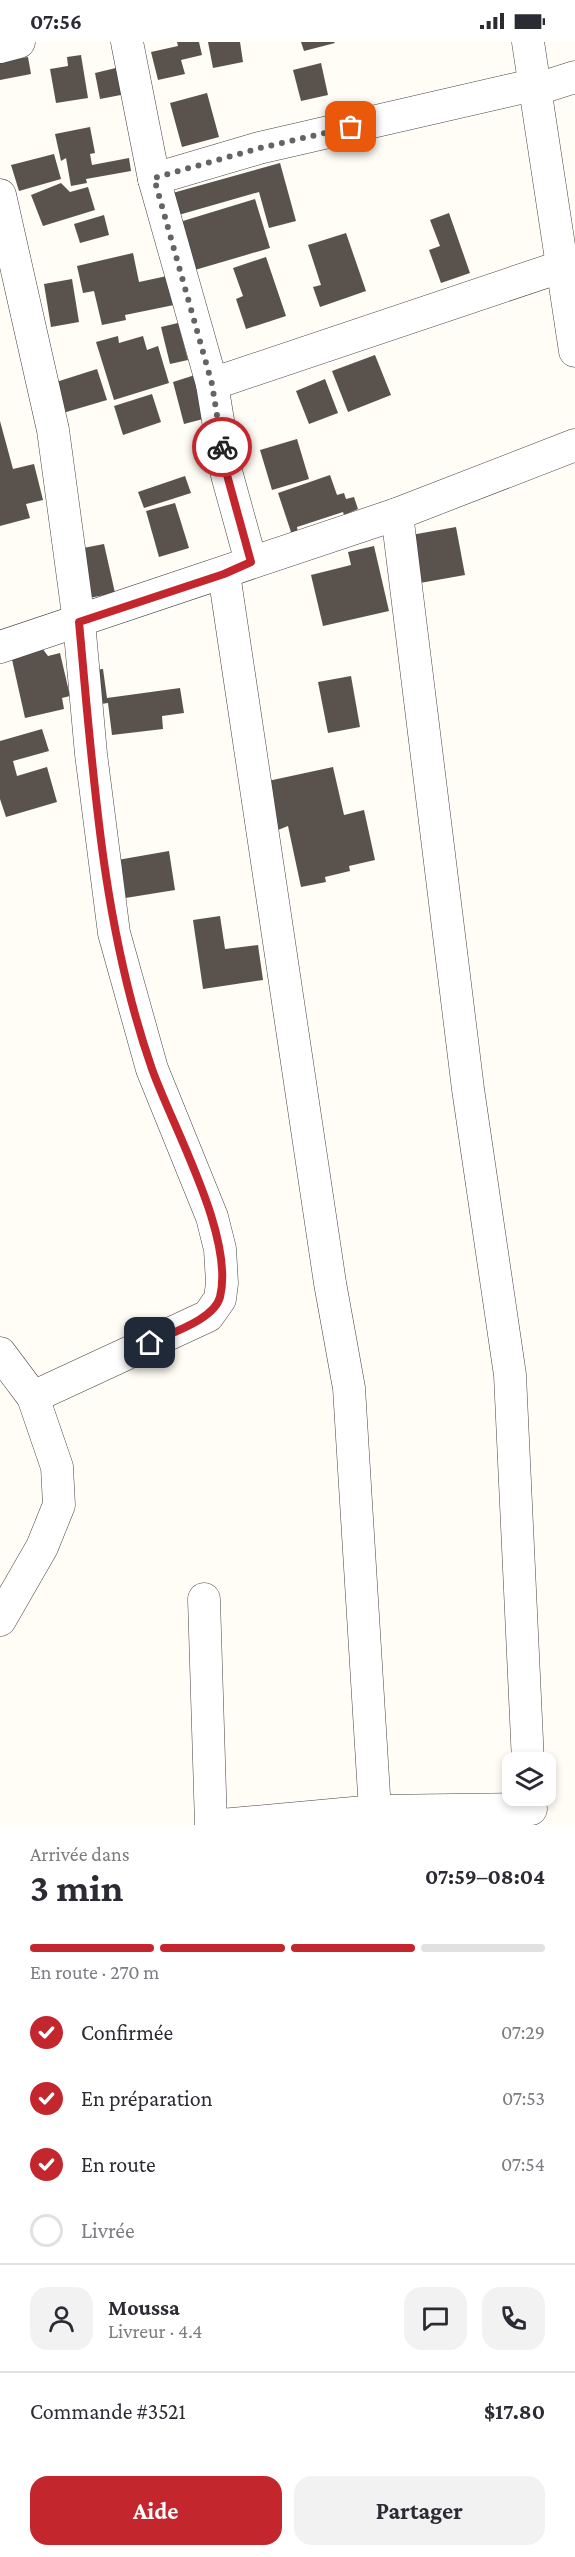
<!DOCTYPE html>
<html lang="fr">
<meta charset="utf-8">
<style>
body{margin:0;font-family:"Crimson Pro",serif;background:#f2f2f3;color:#2b2b33;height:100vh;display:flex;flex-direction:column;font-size:22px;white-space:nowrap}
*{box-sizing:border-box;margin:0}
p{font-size:20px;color:#7c7c81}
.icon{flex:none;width:33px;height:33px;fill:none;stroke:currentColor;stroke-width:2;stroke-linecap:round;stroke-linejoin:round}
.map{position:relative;height:1783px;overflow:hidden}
.sheet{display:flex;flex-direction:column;background:#fff;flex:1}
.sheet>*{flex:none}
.fabs{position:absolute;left:502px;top:1710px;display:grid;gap:12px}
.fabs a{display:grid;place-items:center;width:54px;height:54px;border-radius:12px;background:#fff;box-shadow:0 3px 9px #0003;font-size:30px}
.pin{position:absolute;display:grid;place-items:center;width:51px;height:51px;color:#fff;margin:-26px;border-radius:12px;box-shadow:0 3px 9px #0006}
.courier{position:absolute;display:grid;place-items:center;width:60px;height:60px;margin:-30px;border:4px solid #c4262e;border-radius:50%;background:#fff;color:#222;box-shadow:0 2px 8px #0007}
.summary em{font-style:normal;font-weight:700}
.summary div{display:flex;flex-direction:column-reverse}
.summary{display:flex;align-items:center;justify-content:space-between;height:102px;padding:0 30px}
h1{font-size:39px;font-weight:700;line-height:45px}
.bar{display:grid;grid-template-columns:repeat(4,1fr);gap:9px 6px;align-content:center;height:72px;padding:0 30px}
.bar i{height:8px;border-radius:4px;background:#e1e1e2}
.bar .selected{background:#c4262e}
.bar p{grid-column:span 4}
.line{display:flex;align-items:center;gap:15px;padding:0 30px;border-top:2px solid #e1e1e2}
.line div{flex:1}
.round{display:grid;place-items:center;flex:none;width:63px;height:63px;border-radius:18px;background:#f2f2f3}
ol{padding:0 30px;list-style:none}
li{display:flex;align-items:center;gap:18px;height:66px}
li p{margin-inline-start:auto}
li .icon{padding:6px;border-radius:50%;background:#c4262e;color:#fff;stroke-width:4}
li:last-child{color:#7c7c81}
li i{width:33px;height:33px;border:3px solid #e1e1e2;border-radius:50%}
.cta{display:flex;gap:12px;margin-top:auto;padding:12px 30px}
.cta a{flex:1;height:69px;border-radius:18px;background:#c4262e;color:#fff;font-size:24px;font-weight:700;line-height:69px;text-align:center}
.cta a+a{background:#f2f2f3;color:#2b2b33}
.status{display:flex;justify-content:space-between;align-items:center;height:42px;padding:0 30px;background:#fff;direction:ltr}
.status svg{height:16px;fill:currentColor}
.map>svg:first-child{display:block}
.building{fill:#5a524d}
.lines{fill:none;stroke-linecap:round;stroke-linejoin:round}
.minor-casing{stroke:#444;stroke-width:33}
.minor{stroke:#fff;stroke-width:32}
.done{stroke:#646461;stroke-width:6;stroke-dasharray:0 10.8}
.route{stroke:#c4262e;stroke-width:8}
</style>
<div class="status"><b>07:56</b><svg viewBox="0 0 49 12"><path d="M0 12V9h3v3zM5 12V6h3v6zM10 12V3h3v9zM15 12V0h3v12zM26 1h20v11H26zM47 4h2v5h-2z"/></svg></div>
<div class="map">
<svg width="575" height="1783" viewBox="0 0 575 1783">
<rect width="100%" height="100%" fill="#fffdf5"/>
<!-- building -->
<g class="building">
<path d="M177 0H199L202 13 181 18 185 32 158 38 151 10 178 4Z"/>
<path d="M208 0H240L243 20 213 26Z"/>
<path d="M301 0H334L335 1 304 9Z"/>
<path d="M81 13 88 56 56 61 50 27 68 24 67 15Z"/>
<path d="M28 15 31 32 0 38V20Z"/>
<path d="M321 21 328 53 301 59 293 28Z"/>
<path d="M120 25 126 52 100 57 95 31Z"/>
<path d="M207 51 219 95 182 105 170 61Z"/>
<path d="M90 85 95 111 90 112 92 123 129 116 131 129 86 137 87 141 71 144 66 116 61 119 55 92Z"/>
<path d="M54 112 61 137 19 149 11 123Z"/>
<path d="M280 121 296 179 269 186 259 150 175 174 169 152Z"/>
<path d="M61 141 70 150 88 145 95 168 43 184 31 153Z"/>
<path d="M255 157 270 206 188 230 173 182Z"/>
<path d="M449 171 470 231 441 241 429 208 440 204 430 178Z"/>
<path d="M104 173 109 193 80 201 74 182Z"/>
<path d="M346 191 366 249 320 265 313 245 321 243 308 203Z"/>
<path d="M133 211 139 240 167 234 174 263 125 273 126 278 102 283 94 249 83 251 77 224Z"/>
<path d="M266 215 286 274 246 287 236 257 243 254 233 226Z"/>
<path d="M72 237 79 280 51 285 44 242Z"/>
<path d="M178 281 188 318 170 322 161 285Z"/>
<path d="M118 294 119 301 143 294 147 308 158 304 169 341 114 358 96 300Z"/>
<path d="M375 313 391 353 348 370 332 329Z"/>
<path d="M97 327 107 358 63 371 53 341Z"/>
<path d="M195 333 207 376 184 382 173 340Z"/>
<path d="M325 337 338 371 309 382 296 349Z"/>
<path d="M152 352 161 380 123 393 114 364Z"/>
<path d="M0 379 13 427 34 422 43 458 26 462 30 476 0 484Z"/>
<path d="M297 397 309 437 272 448 260 408Z"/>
<path d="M330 433 337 453 344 451 346 457 354 455 358 467 344 473 343 470 297 485 298 491 292 493 278 451Z"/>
<path d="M185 434 191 451 144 466 138 450Z"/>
<path d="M175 461 189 506 159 515 146 469Z"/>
<path d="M456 485 465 533 420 541 411 493Z"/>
<path d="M104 502 115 551 84 557 73 508Z"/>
<path d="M374 504 389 569 323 584 311 533 351 523 348 510Z"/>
<path d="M42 606 48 614 60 611 70 654 62 656 64 667 25 676 11 613Z"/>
<path d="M103 627 107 656 180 646 184 671 162 674 163 687 112 693 108 661 87 664 84 629Z"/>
<path d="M351 634 360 685 328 691 318 640Z"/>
<path d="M42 687 49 709 13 719 17 734 47 725 57 760 6 775 0 757V699Z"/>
<path d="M333 725 344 773 364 768 375 818 349 824 350 829 325 835 326 840 301 845 288 784 278 788 268 739Z"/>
<path d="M169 809 175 848 113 858 106 820Z"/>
<path d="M220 874 225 907 258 903 263 938 203 947 193 878Z"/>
</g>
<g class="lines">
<!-- minor casing -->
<g class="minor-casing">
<g id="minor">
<path d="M127 0 154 137 212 342 227 433 251 520"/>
<path d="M528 0 575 309"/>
<path d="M0 5 19 0"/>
<path d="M534 48 575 35"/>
<path d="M154 137 259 106 533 43"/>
<path d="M0 153 53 388 79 580 91 712 114 891 152 1027 212 1175 220 1207 222 1241 220 1257 208 1274 33 1355"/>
<path d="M212 342 560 225"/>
<path d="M397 472 468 1047 510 1333 528 1720"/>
<path d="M224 532 330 1241 349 1346 375 1769"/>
<path d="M0 605 397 472 575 403"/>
<path d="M0 1311 33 1355 57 1425 59 1463 42 1505 0 1578"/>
<path d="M204 1557 211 1783"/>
<path d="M221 1783 375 1769 531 1767"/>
</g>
</g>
<!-- minor -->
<use href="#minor" class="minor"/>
</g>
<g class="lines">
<!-- done -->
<path class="done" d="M222 405 212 342 154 136 260 106 351 85"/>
<!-- route -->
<path class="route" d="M150 1301C170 1291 214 1278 220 1255 235 1195 173 1086 152 1027 102 884 93 730 79 580L224 532 251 520 227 433 222 405"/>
</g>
</svg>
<div class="fabs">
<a><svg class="icon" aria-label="layers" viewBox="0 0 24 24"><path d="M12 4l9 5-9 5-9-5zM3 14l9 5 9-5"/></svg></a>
</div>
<div class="pin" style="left:351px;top:85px;background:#ea580c"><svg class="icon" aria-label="bag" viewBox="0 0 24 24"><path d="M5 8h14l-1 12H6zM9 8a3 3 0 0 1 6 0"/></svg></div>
<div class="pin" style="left:150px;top:1301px;background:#1f2937"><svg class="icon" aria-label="home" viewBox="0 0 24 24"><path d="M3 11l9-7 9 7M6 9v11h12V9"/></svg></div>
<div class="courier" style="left:222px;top:405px"><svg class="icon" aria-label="bike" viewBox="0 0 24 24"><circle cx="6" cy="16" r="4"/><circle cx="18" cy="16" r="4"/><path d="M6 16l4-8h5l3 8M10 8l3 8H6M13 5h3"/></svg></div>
</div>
<section class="sheet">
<div class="summary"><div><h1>3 min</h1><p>Arrivée dans</p></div><em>07:59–08:04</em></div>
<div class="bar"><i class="selected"></i><i class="selected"></i><i class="selected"></i><i></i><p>En route · 270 m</p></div>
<ol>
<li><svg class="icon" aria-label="check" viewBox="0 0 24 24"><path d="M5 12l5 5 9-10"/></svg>Confirmée<p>07:29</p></li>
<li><svg class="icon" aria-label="check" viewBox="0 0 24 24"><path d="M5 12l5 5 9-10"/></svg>En préparation<p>07:53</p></li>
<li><svg class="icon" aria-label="check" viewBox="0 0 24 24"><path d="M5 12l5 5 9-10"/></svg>En route<p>07:54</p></li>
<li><i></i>Livrée</li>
</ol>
<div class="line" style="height:108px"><a class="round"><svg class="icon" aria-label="person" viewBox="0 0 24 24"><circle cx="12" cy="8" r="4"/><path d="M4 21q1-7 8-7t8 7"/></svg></a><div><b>Moussa</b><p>Livreur · 4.4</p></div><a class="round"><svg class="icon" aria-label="chat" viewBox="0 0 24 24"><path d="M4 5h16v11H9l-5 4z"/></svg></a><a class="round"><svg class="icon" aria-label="phone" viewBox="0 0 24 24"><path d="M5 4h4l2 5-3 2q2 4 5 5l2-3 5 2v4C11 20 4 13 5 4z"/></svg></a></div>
<div class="line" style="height:78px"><div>Commande #3521</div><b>$17.80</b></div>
<div class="cta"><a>Aide</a><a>Partager</a></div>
</section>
